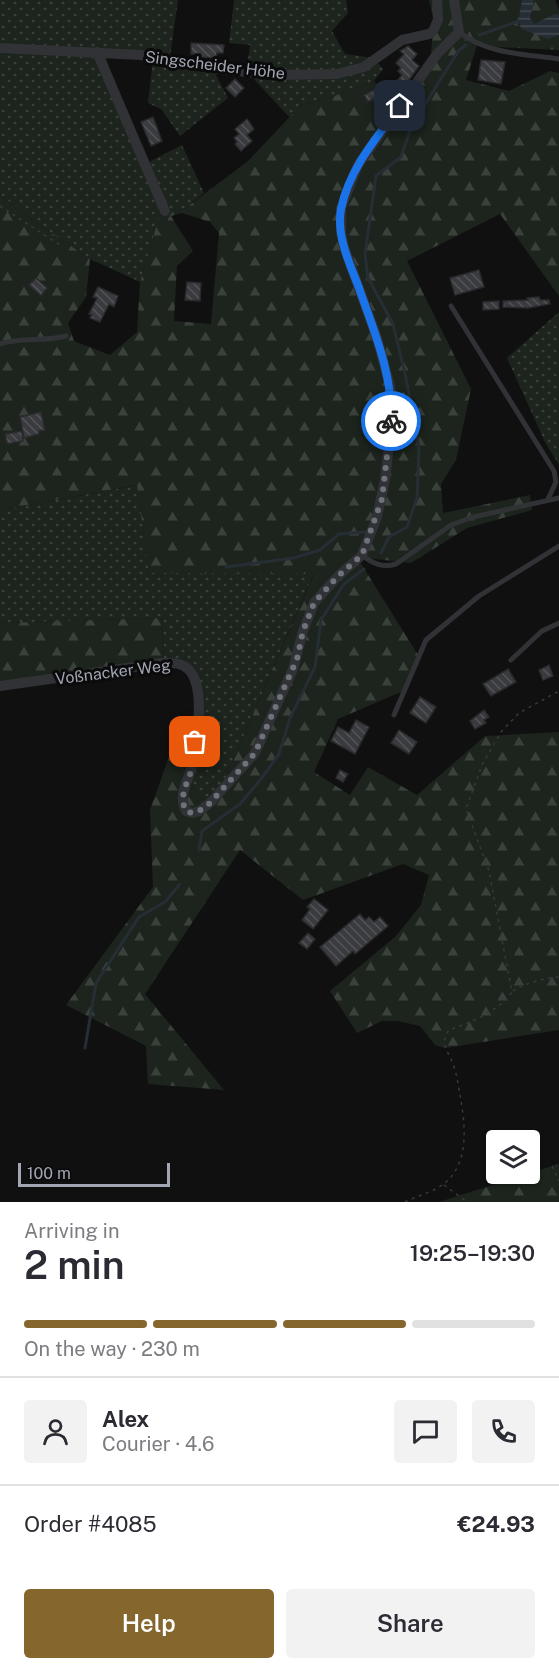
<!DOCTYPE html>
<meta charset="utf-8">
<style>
body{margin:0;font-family:"Public Sans",sans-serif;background:#f2f2f3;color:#2b2b33;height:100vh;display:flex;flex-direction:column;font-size:22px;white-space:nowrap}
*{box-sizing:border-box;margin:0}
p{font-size:20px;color:#7c7c81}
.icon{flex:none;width:33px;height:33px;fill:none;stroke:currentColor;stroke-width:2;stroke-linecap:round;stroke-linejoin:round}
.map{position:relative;height:1202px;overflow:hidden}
.side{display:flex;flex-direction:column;background:#fff;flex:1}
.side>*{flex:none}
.tools{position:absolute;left:486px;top:1130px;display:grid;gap:12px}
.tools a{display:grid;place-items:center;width:54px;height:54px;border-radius:6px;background:#fff;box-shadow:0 2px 4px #0004;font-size:30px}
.scale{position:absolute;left:18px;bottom:15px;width:152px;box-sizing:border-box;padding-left:6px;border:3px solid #a1a6b2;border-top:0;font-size:16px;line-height:21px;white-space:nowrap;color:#a1a6b2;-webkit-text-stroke:4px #0b0b0c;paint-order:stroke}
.pin{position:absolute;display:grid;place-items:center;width:51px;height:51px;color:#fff;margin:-26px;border-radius:12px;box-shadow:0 3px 9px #0006}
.courier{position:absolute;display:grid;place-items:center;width:60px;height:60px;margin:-30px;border:4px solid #1a73e8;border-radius:50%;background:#fff;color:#222;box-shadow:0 2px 8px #0007}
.summary em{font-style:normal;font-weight:600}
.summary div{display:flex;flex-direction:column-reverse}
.summary{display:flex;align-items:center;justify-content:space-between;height:102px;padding:0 24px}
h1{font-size:39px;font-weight:600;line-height:45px}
.bar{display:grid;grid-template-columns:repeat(4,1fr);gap:9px 6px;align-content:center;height:72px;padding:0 24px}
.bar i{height:8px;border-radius:4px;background:#e1e1e2}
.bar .on{background:#85662d}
.bar p{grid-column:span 4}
.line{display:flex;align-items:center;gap:15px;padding:0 24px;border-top:2px solid #e1e1e2}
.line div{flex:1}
.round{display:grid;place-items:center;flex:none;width:63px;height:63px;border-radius:6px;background:#f2f2f3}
.button{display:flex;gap:12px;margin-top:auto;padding:12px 24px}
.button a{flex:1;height:69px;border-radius:6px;background:#85662d;color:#fff;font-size:24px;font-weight:600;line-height:69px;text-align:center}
.button a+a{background:#f2f2f3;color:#2b2b33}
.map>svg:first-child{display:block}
.grass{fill:url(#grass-dots)}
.forest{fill:url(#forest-firs);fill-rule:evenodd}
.water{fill:url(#water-rules)}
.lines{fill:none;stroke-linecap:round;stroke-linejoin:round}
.stream{stroke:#262e35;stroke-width:3}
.building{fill:url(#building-back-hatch);stroke:#2a2a2d;stroke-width:1.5}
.path{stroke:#37393d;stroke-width:1.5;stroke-dasharray:3 4.5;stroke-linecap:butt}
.lane{stroke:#313236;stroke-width:5}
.street{stroke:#313236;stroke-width:10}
.done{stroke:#6e727a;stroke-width:6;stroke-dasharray:0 10.8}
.route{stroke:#1a73e8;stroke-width:8}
.labels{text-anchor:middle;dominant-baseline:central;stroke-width:6;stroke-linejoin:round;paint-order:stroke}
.street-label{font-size:16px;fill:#a1a6b2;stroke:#0b0b0c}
</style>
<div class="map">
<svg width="559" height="1202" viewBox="0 0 559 1202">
<defs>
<pattern id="grass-dots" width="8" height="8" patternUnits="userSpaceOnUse" patternTransform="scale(1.5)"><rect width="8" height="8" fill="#1c241d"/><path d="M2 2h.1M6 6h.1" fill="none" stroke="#3a413b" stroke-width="1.8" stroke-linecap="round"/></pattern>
<pattern id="forest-firs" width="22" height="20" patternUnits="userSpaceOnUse" patternTransform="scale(1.5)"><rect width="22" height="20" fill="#1c241d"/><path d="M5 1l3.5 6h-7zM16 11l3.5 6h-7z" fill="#3a413b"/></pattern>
<pattern id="water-rules" width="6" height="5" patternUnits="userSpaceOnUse" patternTransform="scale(1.5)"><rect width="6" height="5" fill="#262e35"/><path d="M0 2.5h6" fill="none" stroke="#424950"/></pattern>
<pattern id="building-back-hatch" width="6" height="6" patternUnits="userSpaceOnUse" patternTransform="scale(1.5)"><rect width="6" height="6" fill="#3a3b3e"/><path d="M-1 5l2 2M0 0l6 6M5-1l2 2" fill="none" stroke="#535458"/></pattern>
</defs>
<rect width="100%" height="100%" fill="#101011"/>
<!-- grass -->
<g class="grass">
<path d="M0 0H178L170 57 215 73 228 98 180 136 161 109 148 103 153 60 116 56 106 59 147 163 182 145 204 193 183 210 160 215 140 282 90 259 31 219 0 194Z"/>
<path d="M234 0H346L348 13 332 31 345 54 374 58 383 69 374 81 337 95 300 106 290 118 251 76 246 75 250 45 229 43Z"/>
<path d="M559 312V465L545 442 507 358Z"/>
<path d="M138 485 149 573H314L211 811 191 785 199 678 164 662 162 618 0 623V510Z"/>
</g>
<!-- forest -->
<g class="forest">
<path d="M429 0H522L518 25 533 24 530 18 534 0H555L559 10V50L497 47 478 42 466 80 509 91 550 71 559 73V296L500 214 407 261 471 389 456 460 441 484 443 513 530 495 532 510 467 528 411 563 357 557 418 655 403 691 338 719 314 772 350 795 368 767 417 795 485 736 559 732V1030L445 1048 435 1045 420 1026 398 1021H382L357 1033 330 991 396 936 421 905 429 875 403 864 303 900 240 850 145 994 224 1090 148 1084 146 1046 66 1005 153 887 150 810 180 726 201 715 191 785 211 811 314 574 149 573 137 485 0 510V194L31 219 90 259 86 297 68 323 74 341 110 355 137 332 140 282 160 214 183 210 248 161 300 106 337 95 374 81 399 106 430 63 434 21ZM182 213 210 222 219 233 211 324 174 321 177 266 193 251 171 216Z"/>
<path d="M162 618 164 662 0 684V623Z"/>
<path d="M559 1164V1202H439L552 1166Z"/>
</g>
<!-- water -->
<path class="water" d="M522 0H534L530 18 534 24 554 14 559 15V35L548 39 522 29 518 22Z"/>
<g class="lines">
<!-- stream -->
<g class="stream">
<path d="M479 35 519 21"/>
<path d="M381 553 389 537 407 527 417 498 419 449 406 378 393 324 368 278 365 254 376 176 401 157 412 125 459 50 466 45"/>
<path d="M226 567 294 558 320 550 339 534 365 532"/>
<path d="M199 850 202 831 240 804 261 779 279 754 290 718 315 667 321 620 344 584 364 569"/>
<path d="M85 1048 96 983 139 917 165 902 180 884"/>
</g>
</g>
<!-- building -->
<g class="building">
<path d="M191 43 224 45 223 53H217L216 58 200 57V54H191Z"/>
<path d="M408 46 417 54 412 60 419 66 399 94 392 87 402 75 398 71 401 68 396 63 404 54 400 51Z"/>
<path d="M481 60 505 62 501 84 478 80Z"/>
<path d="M235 79 244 88 235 97 226 88Z"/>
<path d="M377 88 381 95 368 102 364 95Z"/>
<path d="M153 117 162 141 151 146 141 122Z"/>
<path d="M247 119 254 129 247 135 252 141 241 151 235 144 237 142 234 138 239 134 235 129Z"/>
<path d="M479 270 484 287 455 295 450 278Z"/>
<path d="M36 278 47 288 41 296 29 285Z"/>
<path d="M187 282 201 283 200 301 185 300Z"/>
<path d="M98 287 118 296 114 307 109 304 100 322 90 318 92 315 89 314 97 298 93 297Z"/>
<path d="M539 297 540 300H549L550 304 528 308 503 307V301L528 300 527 298Z"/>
<path d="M499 301V309L483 310V302Z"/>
<path d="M41 412 45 430 39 431V434L24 438 20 417Z"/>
<path d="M22 431 23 441 7 444 5 434Z"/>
<path d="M549 665 553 676 543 680 539 670Z"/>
<path d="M508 669 516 682 491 696 483 684Z"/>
<path d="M420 697 436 707 426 723 410 713Z"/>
<path d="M484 710 489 717 484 720 486 723 475 729 470 721Z"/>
<path d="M356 720 369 727 355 754 331 741 338 727 349 733Z"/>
<path d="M399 730 417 742 409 754 391 743Z"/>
<path d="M340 770 348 774 343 782 336 778Z"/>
<path d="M314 899 328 910 313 929 302 920 310 909 307 907Z"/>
<path d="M360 914 365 920 369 917 374 922 380 917 388 926 355 954 353 951 336 966 320 947Z"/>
<path d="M308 933 315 939 307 949 299 943Z"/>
</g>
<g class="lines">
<!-- path -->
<g class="path">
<path d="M0 206 63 247"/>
<path d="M513 991C523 984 547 977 559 977"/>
<path d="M552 1166 559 1181"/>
<path d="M444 1185 467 1202"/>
<path d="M405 1202C417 1196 436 1191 446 1182 470 1161 465 1123 460 1095 458 1085 457 1074 453 1064 448 1050 439 1044 449 1030 471 1022 498 1012 512 992L489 871 466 809 482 765 501 732 519 713 559 691"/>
</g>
<!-- lane -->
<g class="lane">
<path d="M459 32C487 54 524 54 559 59"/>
<path d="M451 306 554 471 556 482 548 499"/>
<path d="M0 344C21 337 44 342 66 336"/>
<path d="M362 555C373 564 383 568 396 564L451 525 473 517 559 498"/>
<path d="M511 660 542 631 559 623"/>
<path d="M394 715 426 640 479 596 559 546"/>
</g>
<!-- street -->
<g class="street">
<path d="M0 48 141 55 211 68 274 75 337 74 364 67 402 40 429 34 433 31 438 20 437 0"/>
<path d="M97 52 165 211"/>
<path d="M0 686 162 663C169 663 177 662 184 666 208 679 197 740 193 763 189 780 177 794 186 811L193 813 199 811 210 803 255 753 293 669 303 631 314 603 337 577 362 555 377 517 385 480 391 427 392 405 390 386 377 338 344 247 341 232V208L358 165 437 54 459 32 454 0"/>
</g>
</g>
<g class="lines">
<!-- done -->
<path class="done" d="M195 742C194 751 194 759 192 768 188 783 178 795 186 811L192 813 199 811 210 803 255 753 297 659 303 631 314 603 337 577 362 555 382 499 391 421"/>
<!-- route -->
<path class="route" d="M391 421C393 375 374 331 359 288 350 264 336 236 341 209 349 169 377 137 400 106"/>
</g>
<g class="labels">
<!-- street labels -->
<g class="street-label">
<text transform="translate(215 65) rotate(7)">Singscheider Höhe</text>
<text transform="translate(113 672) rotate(-7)">Voßnacker Weg</text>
</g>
</g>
</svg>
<div class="tools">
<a><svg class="icon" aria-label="layers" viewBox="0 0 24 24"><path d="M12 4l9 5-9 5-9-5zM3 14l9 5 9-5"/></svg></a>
</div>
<div class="scale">100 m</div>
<div class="pin" style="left:195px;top:742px;background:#ea580c"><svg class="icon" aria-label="bag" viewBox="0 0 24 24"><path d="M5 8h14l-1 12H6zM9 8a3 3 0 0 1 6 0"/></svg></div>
<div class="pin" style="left:400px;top:106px;background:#1f2937"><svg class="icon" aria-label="home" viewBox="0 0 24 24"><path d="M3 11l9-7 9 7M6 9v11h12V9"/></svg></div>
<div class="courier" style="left:391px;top:421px"><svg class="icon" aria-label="bike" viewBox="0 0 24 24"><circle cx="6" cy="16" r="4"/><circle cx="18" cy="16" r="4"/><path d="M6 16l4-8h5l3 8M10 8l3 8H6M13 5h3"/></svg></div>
</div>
<section class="side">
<div class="summary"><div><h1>2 min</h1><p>Arriving in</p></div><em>19:25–19:30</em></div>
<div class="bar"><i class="on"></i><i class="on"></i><i class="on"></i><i></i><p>On the way · 230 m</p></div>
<div class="line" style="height:108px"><a class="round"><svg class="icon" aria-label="person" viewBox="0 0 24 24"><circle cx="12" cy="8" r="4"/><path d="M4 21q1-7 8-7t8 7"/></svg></a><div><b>Alex</b><p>Courier · 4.6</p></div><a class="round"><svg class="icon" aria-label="chat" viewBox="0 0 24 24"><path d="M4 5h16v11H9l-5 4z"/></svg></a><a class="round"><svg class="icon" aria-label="phone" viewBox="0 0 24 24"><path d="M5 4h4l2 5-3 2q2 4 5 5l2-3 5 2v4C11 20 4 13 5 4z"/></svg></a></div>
<div class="line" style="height:78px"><div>Order #4085</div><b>€24.93</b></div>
<div class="button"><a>Help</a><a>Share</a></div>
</section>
